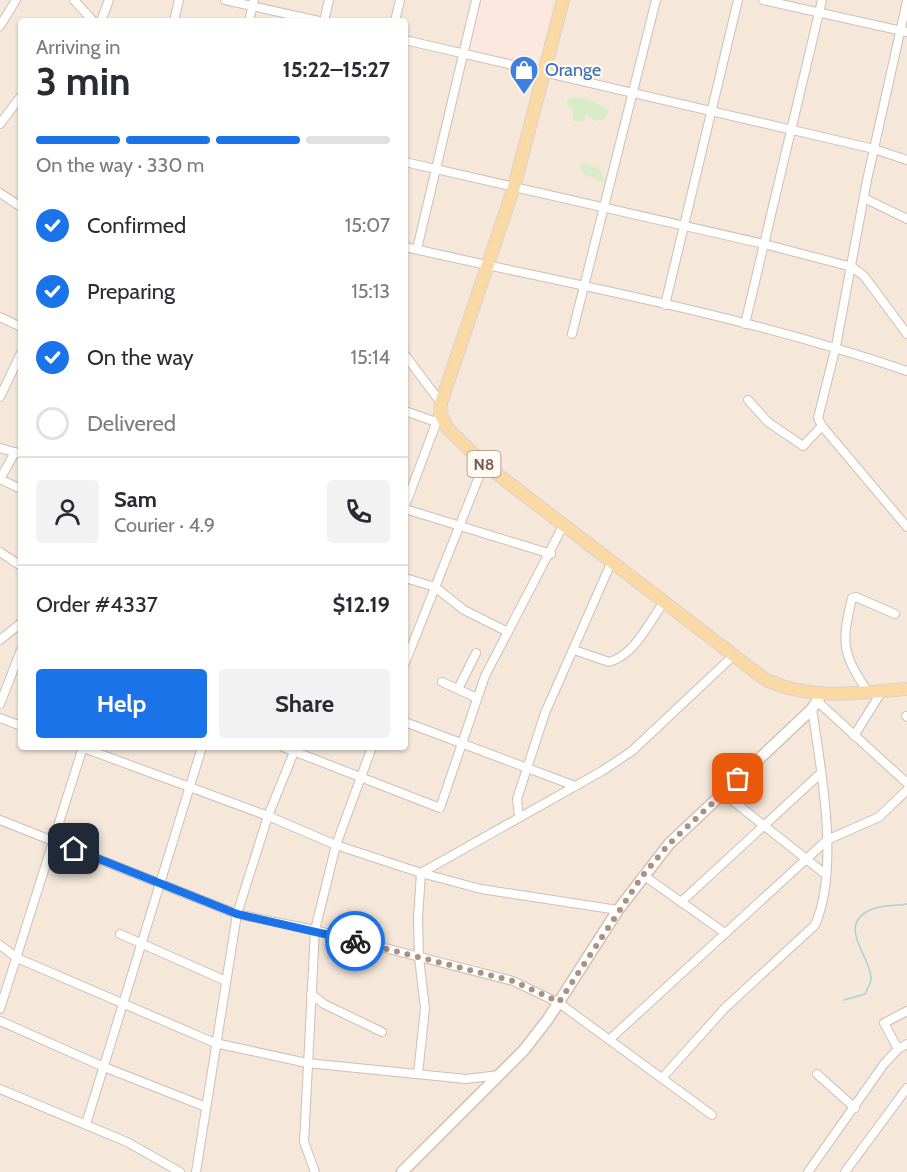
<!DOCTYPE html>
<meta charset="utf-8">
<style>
body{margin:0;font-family:Cabin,sans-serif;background:#f2f2f3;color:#2b2b33;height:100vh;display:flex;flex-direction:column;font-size:22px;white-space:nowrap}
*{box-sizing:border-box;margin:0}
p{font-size:20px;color:#7c7c81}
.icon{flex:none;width:33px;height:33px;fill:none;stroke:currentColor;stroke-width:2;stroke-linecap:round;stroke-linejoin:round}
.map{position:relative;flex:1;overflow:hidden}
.details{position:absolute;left:18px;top:18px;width:390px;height:732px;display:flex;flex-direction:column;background:#fff;border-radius:6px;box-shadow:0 2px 4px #0004}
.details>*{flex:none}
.pin{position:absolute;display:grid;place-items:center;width:51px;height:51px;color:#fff;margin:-26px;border-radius:12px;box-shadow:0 3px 9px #0006}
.courier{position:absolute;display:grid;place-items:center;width:60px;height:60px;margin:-30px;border:4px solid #1a73e8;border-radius:50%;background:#fff;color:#222;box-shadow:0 2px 8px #0007}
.head em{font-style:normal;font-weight:700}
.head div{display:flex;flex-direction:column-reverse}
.head{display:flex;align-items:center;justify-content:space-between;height:102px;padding:0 18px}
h1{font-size:39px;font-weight:700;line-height:45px}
.bar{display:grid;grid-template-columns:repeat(4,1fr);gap:9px 6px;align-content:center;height:72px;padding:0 18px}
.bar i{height:8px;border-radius:4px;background:#e1e1e2}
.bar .selected{background:#1a73e8}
.bar p{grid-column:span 4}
.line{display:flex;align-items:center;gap:15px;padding:0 18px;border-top:2px solid #e1e1e2}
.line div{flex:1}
.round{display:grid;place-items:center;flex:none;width:63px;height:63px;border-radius:6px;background:#f2f2f3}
ol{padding:0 18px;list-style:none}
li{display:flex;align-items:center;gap:18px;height:66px}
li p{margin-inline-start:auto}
li .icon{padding:6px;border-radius:50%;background:#1a73e8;color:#fff;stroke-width:4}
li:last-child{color:#7c7c81}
li i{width:33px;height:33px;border:3px solid #e1e1e2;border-radius:50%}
.cta{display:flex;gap:12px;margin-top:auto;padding:12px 18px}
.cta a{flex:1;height:69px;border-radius:6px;background:#1a73e8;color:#fff;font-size:24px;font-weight:700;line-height:69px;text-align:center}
.cta a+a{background:#f2f2f3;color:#2b2b33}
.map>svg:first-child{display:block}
.residential{fill:#f5e8da;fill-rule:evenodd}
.commercial{fill:#fde8e0}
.green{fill:#d8ecc9}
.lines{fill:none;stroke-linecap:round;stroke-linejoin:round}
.stream{stroke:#a5d3da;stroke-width:1.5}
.street-casing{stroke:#d1beb0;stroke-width:10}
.secondary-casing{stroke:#d6c0b0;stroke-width:13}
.primary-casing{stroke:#dad1cd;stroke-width:14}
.street{stroke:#fff;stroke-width:8}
.secondary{stroke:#fff;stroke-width:10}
.primary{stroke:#fbd9a5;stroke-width:12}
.done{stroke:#a89285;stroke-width:6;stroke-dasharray:0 10.8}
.route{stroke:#1a73e8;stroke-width:8}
.labels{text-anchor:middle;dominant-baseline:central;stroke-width:4.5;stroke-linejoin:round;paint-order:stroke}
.shield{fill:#fffaf3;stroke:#a28b7f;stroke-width:1.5}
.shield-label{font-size:16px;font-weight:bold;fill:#7a5c4d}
.shop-label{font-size:18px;fill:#366cbe;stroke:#fffaf3;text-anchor:start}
</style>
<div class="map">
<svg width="907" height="1172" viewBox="0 0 907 1172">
<rect width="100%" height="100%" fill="#fdf6ec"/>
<!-- residential -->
<path class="residential" d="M0 0H907V1172H0ZM21 21H405V747H21Z"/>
<!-- commercial -->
<path class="commercial" d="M482 0H553L540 64 469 50Z"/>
<!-- green -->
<g class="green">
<path d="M572 97 589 99 609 110 605 119 595 121 586 114 584 122 573 121V111L566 102Z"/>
<path d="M585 163 599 169 606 183 584 174 579 166Z"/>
</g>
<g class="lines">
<!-- stream -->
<path class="stream" d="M844 1000 865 994C867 989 872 982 871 977 869 954 837 926 870 910 881 905 895 906 907 904"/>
<!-- street casing -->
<g class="street-casing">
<g id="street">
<path d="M74 0 93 21"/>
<path d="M225 0 319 21"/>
<path d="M763 0 907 32"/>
<path d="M907 1 867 180 836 346 818 418 822 426 907 527"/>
<path d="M101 21 109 0"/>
<path d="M174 21 179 0"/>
<path d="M249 21 254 0"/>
<path d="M324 21 329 0"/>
<path d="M395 21 400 0"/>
<path d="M0 26 16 0"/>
<path d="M405 40 874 149 907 160"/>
<path d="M0 124 21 96"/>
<path d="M405 162 764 244 852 267 864 276 907 334"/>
<path d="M0 193 21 207"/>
<path d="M864 198 907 219"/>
<path d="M405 247C573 285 744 315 907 371"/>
<path d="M417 249 476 0"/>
<path d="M665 305 738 0"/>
<path d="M0 317 21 327"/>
<path d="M745 324 822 0"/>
<path d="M572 334 656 0"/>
<path d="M405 355 441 403"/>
<path d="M0 397 21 353"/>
<path d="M748 400 768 422 803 446 822 426"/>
<path d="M405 411 436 422"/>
<path d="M0 448 21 454"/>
<path d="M0 479 15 452"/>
<path d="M0 479 21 489"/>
<path d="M405 506 440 413"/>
<path d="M405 509 551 554"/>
<path d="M0 552 21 566"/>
<path d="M405 578 435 587 464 610 508 632"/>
<path d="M0 640 21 623"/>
<path d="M574 650 609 662C635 655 649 622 664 602"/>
<path d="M405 663 484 464"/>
<path d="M442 682 477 698"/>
<path d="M458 689 476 653"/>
<path d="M868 692C842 653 841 644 852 598L856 597 895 614"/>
<path d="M818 702 907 783"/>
<path d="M0 704 21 650"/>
<path d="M906 716 907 717"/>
<path d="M0 718 21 726"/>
<path d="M405 722 575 786"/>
<path d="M854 736 882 691"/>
<path d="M81 747 268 816 336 845 421 873 481 889 618 910"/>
<path d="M283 747 440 808 485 676 564 524"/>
<path d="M723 793 825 874"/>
<path d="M519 817 517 799 545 713 612 561"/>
<path d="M0 820 237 914 315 930 513 981 559 1003 712 1115"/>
<path d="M643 875 725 933"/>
<path d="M681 902 821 773"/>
<path d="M120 934 226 981"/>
<path d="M0 945 17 958 215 1043 307 1063 466 1079 499 1075"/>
<path d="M311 994 324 1004 382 1032"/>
<path d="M0 1009 83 747"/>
<path d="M0 1021 104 1067 206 1107"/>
<path d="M610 1039 827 840 879 817 907 790"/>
<path d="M898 1049 884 1023 907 1011"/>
<path d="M418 1074 425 1008 419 958 418 918 421 873 602 771 632 751 733 656"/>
<path d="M817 1074 855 1108"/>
<path d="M663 1077 725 1008 815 925C840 869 821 769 812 709"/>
<path d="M0 1089 127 1142 180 1172"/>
<path d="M86 1124 202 747"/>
<path d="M196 1172 237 914 268 816 296 747"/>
<path d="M315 1172 304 1142 315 930 336 845 372 747"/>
<path d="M808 1172 884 1064 898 1049 907 1044"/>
<path d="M845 1172 907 1088"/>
</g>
</g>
<!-- secondary casing -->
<g class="secondary-casing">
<path id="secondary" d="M402 1172 524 1050 548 1019 618 910 669 844 812 709 821 695"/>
</g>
<!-- primary casing -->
<g class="primary-casing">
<path id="primary" d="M563 0 514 187 441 403 440 413 448 429 484 464 766 680C814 701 856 693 907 689"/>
</g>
<!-- street -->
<use href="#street" class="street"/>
<!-- secondary -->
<use href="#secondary" class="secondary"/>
<!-- primary -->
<use href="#primary" class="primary"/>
</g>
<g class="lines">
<!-- done -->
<path class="done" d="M355 941 513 981 559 1002 643 875 669 844 738 779"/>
<!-- route -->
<path class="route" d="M74 849 237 914 355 941"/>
</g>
<!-- icons -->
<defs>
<g id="shop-pin" transform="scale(1.5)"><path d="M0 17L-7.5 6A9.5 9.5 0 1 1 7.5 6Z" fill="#3f7fe0" stroke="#fffaf3"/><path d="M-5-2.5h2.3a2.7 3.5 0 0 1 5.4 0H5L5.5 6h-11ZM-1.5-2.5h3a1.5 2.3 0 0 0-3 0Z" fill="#fff"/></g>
</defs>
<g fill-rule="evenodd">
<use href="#shop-pin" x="524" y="70"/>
</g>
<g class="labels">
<!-- shield labels -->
<rect class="shield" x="467.5" y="451" width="33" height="26" rx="4.5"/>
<g class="shield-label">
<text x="484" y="464">N8</text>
</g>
<!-- shop labels -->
<g class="shop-label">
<text x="545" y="70">Orange</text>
</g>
</g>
</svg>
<div class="pin" style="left:738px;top:779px;background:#ea580c"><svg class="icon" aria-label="bag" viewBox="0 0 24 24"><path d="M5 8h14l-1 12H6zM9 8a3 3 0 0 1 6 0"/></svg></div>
<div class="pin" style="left:74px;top:849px;background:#1f2937"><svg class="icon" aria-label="home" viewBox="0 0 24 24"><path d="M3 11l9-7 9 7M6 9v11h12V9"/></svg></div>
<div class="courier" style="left:355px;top:941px"><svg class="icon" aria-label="bike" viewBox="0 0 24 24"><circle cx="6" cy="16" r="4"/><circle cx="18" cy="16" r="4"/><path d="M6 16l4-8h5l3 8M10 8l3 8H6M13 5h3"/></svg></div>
<section class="details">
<div class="head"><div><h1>3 min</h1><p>Arriving in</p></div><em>15:22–15:27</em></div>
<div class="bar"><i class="selected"></i><i class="selected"></i><i class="selected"></i><i></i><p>On the way · 330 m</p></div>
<ol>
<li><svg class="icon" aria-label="check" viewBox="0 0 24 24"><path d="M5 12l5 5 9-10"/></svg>Confirmed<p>15:07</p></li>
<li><svg class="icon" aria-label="check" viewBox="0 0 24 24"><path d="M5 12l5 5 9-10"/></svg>Preparing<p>15:13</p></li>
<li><svg class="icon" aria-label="check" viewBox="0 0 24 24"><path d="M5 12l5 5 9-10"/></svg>On the way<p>15:14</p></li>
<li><i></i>Delivered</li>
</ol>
<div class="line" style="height:108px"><a class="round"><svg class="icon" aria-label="person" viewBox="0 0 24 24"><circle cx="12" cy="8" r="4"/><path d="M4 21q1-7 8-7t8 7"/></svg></a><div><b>Sam</b><p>Courier · 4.9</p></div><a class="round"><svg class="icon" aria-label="phone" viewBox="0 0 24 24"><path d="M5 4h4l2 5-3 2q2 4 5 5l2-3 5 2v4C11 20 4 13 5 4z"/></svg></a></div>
<div class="line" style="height:78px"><div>Order #4337</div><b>$12.19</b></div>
<div class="cta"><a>Help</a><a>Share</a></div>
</section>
</div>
